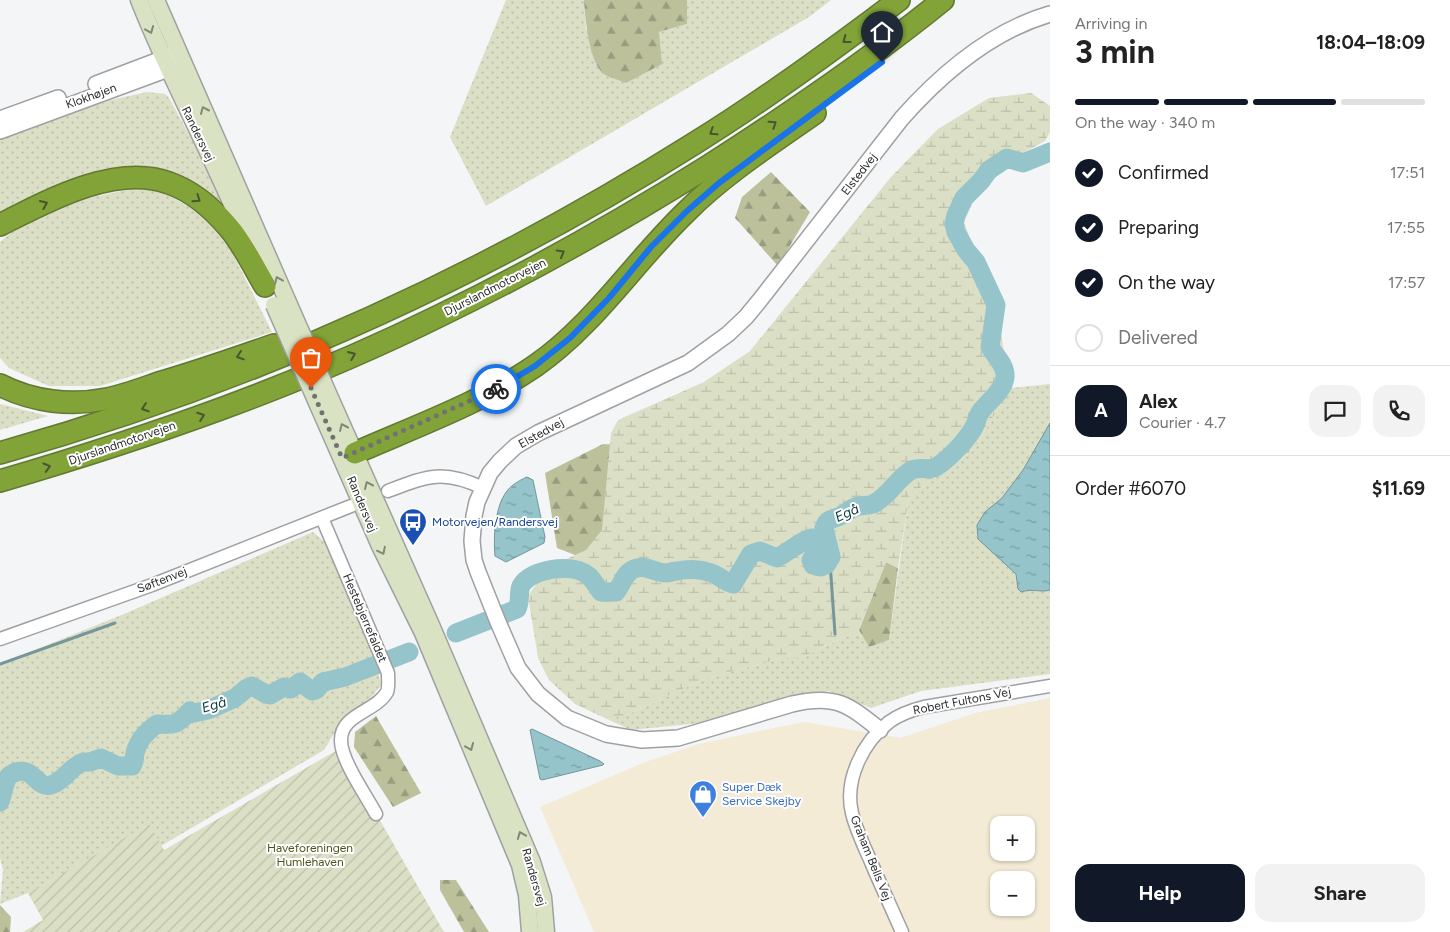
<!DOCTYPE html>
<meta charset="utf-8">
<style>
body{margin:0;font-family:Figtree,sans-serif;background:#f2f2f2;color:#222;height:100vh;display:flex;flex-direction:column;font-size:19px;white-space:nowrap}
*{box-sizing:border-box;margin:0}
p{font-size:16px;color:#767676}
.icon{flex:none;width:28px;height:28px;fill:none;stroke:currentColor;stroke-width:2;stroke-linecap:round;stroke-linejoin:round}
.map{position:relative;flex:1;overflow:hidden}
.drawer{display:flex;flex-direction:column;background:#fff;width:400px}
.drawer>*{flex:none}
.controls{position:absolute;left:990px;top:816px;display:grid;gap:10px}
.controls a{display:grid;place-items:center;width:45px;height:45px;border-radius:10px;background:#fff;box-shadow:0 1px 4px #0004;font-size:25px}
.pin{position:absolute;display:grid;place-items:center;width:42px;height:42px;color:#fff;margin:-51px -21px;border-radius:50% 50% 50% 0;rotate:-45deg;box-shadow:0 0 5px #0007}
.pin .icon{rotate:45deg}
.courier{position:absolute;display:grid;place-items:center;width:50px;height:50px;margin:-25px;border:4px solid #1a73e8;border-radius:50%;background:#fff;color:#222;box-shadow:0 1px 6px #0007}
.headline em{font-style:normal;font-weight:700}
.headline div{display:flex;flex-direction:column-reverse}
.headline{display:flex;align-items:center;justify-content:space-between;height:85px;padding:0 25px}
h1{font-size:32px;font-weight:700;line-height:38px}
.bar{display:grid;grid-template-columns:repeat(4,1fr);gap:8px 5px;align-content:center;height:60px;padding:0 25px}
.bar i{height:6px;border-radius:4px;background:#e0e0e0}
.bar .current{background:#111827}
.bar p{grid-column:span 4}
.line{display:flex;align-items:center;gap:12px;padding:0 25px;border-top:1px solid #e0e0e0}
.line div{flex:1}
.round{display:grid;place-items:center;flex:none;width:52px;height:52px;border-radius:15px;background:#f2f2f2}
ol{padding:0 25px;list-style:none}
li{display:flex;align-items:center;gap:15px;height:55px}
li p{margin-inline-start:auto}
li .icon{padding:5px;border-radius:50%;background:#111827;color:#fff;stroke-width:4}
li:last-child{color:#767676}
li i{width:28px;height:28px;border:2px solid #e0e0e0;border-radius:50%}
.button{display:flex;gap:10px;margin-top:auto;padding:10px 25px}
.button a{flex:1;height:58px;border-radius:15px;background:#111827;color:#fff;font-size:20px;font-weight:700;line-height:58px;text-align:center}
.button a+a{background:#f2f2f2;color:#222}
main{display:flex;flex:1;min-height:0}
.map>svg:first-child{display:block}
.commercial{fill:#f3ebd5;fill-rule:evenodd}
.grass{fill:url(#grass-dots)}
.forest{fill:url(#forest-firs)}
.wetland{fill:url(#wetland-marsh)}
.garden{fill:url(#garden-furrows)}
.water{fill:url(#water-ripples);stroke:#75969b}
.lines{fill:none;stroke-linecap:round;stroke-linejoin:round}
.stream{stroke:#75969b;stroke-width:3}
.river{stroke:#95c4cb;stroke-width:19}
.minor-casing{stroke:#9fa0a2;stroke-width:15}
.tertiary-casing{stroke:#9fa0a2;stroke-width:18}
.secondary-casing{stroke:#9fa0a2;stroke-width:19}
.motorway-casing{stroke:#637933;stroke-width:24}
.minor{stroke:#fff;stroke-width:12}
.tertiary{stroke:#fff;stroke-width:15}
.secondary{stroke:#d9e3c3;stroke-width:16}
.motorway{stroke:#81a337;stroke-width:21}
.secondary-bridge-casing{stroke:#9fa0a2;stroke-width:19;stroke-linecap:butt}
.secondary-bridge{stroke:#d9e3c3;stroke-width:16}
.oneway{stroke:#828778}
.oneway2{stroke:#485530}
.done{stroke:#717273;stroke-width:5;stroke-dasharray:0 9}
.route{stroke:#1a73e8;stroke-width:6}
.labels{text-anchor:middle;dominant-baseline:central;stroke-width:4;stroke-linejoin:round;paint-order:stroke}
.street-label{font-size:12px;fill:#2a2b2c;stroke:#fff}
.transit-label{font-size:12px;fill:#164399;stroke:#fff;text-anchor:start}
.shop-label{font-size:12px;fill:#366cbe;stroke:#fff;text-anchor:start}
.park-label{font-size:12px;fill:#4f5318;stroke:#fff}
.water-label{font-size:14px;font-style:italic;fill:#07363b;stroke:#fff}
</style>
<main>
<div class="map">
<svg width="1050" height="932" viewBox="0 0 1050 932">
<defs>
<pattern id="grass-dots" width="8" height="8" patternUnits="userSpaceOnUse" patternTransform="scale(1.25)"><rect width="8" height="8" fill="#dbdfc5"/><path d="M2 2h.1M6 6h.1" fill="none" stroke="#bcc0a9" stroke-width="1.8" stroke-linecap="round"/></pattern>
<pattern id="forest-firs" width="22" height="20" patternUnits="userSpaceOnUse" patternTransform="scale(1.25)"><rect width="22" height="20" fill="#bcc19c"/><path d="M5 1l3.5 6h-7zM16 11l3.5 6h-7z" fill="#999d7f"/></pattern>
<pattern id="wetland-marsh" width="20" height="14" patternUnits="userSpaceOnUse" patternTransform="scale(1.25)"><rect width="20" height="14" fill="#dbdfc5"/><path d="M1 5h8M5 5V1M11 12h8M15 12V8" fill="none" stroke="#bcc0a9"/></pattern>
<pattern id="garden-furrows" width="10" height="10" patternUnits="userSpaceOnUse" patternTransform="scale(1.25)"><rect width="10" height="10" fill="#dbdfc5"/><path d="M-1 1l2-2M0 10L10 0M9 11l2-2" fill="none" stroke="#bcc0a9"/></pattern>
<pattern id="water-ripples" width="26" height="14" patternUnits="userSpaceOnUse" patternTransform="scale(1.25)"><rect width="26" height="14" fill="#95c4cb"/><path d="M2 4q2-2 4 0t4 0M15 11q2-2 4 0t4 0" fill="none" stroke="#7a9fa5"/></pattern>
</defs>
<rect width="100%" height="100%" fill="#f4f5f7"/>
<!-- commercial -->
<path class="commercial" d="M1050 698V932H594L540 807 645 762 699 744 778 727 805 722 900 738 975 713ZM999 825H1026V852H999ZM999 880H1026V908H999Z"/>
<!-- grass -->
<g class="grass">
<path d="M506 0H584L586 30 659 32 687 24V0H831L809 17 486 206 450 137Z"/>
<path d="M147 92 165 94 169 98 238 224 163 175 0 218V135L93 104Z"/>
<path d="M140 187 168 195 203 215 231 250 272 332 100 386H49L9 368 0 358V242L16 228 75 201Z"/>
<path d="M1050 384V674L921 691 871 708 829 691 775 702 710 722 631 730 607 719 627 715 704 679 782 658H801L859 630 869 647 889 640 909 496 975 448 1010 388Z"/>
<path d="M0 404 48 416 0 430Z"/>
<path d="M313 532 329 546 378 670 381 685 371 698 345 716 324 750 161 846 149 825 28 893 0 904 3 870 0 858V664L124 614Z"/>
</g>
<!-- forest -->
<g class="forest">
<path d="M584 0H687V24L659 32 662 64 626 83C620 80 610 78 604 74 589 63 585 17 584 0Z"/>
<path d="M771 172 810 212 778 266 735 218 742 197Z"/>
<path d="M603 444 619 445 600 540 580 557 557 548 545 473Z"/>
<path d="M886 562 898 568 889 640 869 647 859 630Z"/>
<path d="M376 716 421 793 393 807 354 747 355 732Z"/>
<path d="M440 880H456L489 932H464L440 890Z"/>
<path d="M0 905 11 917 10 932H0Z"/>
</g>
<!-- wetland -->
<path class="wetland" d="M1031 93 1050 106V132L1045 141 1025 152 977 193 964 222 975 253 993 284 1010 388 975 448 909 496 898 568 886 562 859 630 801 658H782L704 679 627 715 607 719 575 704 549 680 538 658 528 596 547 568 586 550 602 530 611 433 618 420 704 382 750 351 891 177 938 129 989 98Z"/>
<!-- garden -->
<path class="garden" d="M339 749 444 932H23L43 920 28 893 149 824 164 850Z"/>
<!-- water -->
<g class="water">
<path d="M1050 423V590C1040 593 1034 588 1021 592L1018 589 1016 574 978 539 977 525 985 512 1002 498 1023 470Z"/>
<path d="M527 477 533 480 545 537 544 543 506 562 495 556C493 535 495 498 513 485 517 482 522 479 527 477Z"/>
<path d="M532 729 600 761 604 764 603 765 542 780 540 779 530 730Z"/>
</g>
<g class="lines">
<!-- stream -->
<g class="stream">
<path d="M830 562 835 634"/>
<path d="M0 664 115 623"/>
</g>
<!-- river -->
<g class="river">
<path d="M456 633 517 609C521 602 518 593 521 586 530 569 571 563 586 574 593 578 596 586 601 592H616C622 585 624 574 632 570 645 563 653 573 666 573 670 573 673 571 677 571 687 569 699 569 708 572 718 574 724 582 733 584L751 554 760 551 777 558C787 553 803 539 813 538L818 544 819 548 811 560 813 565 821 567 826 565 831 557 824 528C825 526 826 523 828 521 832 518 838 518 842 515 848 512 852 507 859 506 864 505 868 506 873 504 889 496 896 480 910 471 918 466 928 471 936 467 949 459 969 438 975 425 977 420 978 415 981 411 989 401 1004 390 1005 377 1006 365 995 356 990 347L996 305 976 262 966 250 956 232 954 224 956 215 964 198 981 181 989 170 1007 158 1023 163 1050 152"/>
<path d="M0 802C3 794 4 782 9 776 11 774 14 773 16 772 35 767 36 789 51 785 64 781 68 770 79 764 83 761 85 762 90 762 93 761 98 759 101 758L118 766H132C135 761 134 758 135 753 138 740 146 732 157 724 176 725 177 725 190 711L194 713 208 710 235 698 247 688 252 686 266 694 270 695 284 687 291 689 300 682 312 691 316 690 323 682 345 677 409 652"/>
</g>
<!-- minor casing -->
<g class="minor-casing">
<g id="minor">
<path d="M388 491C427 476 443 469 483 488"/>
<path d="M322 518 388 673C388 679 389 687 387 692 376 712 340 714 341 741 341 760 367 797 376 814"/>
<path d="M0 639 152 585 351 506"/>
<path d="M902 932C892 909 881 886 871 862 864 846 856 830 852 813 844 780 863 742 889 722 900 714 912 710 924 707L1050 686"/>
</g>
</g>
<!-- tertiary casing -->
<g class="tertiary-casing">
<g id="tertiary">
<path d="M96 84 175 54"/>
<path d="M0 119 58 98"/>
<path d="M0 131 179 65"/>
<path d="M880 730C848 704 835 694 792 704L678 738 642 740 606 734 567 718 538 694 518 668 498 622 478 572 474 560 472 541 474 516 477 502 490 473 500 461 516 446 538 433 688 363 728 334 746 317 760 300 902 118C942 73 991 31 1050 14"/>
</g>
</g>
<!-- secondary casing -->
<g class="secondary-casing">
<g id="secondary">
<path d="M139 0C172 84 217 163 250 247"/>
<path d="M156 0 287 300"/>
<path d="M331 400 431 625 532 862 543 897 546 932"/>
<path d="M318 405 380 546 423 633 520 865 527 895 530 932"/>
</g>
</g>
<!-- motorway casing -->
<g class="motorway-casing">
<g id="motorway">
<path d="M0 225C47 201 116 163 169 183 192 191 213 209 229 228 241 241 255 269 265 286"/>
<path d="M0 385C33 402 71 406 107 399 126 395 144 388 162 382 200 371 237 358 274 345"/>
<path d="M0 453C245 384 479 279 695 143 766 99 833 50 899 0"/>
<path d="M355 453C414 427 481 403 535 366 595 324 634 262 686 212 724 174 771 144 815 113"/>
<path d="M0 481C150 437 300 385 441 315 532 271 621 221 707 167 788 115 868 61 943 0"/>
</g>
</g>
<!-- minor -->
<use href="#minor" class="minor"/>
<!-- tertiary -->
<use href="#tertiary" class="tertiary"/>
<!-- secondary -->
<use href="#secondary" class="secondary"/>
<!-- motorway -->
<use href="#motorway" class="motorway"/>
<!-- secondary-bridge casing -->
<g class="secondary-bridge-casing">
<g id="secondary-bridge">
<path d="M287 300 331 400"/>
<path d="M274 305 318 405"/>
</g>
</g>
<!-- secondary-bridge -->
<use href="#secondary-bridge" class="secondary-bridge"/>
</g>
<!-- one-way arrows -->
<defs><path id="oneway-chevron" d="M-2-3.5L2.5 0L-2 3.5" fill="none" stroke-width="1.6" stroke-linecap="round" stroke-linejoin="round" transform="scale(1.25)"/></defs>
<g class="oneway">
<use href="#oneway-chevron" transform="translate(150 30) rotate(68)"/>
<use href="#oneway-chevron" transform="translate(204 110) rotate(-114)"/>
<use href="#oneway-chevron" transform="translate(278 280) rotate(-113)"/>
<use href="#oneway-chevron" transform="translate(343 427) rotate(-114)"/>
<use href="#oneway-chevron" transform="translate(368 485) rotate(-114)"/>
<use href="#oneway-chevron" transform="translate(382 551) rotate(64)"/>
<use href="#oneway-chevron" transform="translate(470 747) rotate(67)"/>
<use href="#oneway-chevron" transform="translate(521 835) rotate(-112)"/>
</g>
<g class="oneway2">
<use href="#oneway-chevron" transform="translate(846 40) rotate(143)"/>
<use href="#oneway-chevron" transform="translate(773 124) rotate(-34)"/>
<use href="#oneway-chevron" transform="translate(713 132) rotate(147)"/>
<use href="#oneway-chevron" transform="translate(197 199) rotate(35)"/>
<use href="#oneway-chevron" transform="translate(44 204) rotate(-23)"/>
<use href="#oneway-chevron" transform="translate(561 253) rotate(-30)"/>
<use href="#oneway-chevron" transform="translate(352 355) rotate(-23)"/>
<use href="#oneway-chevron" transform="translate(240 356) rotate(161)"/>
<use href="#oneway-chevron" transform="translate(145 408) rotate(161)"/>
<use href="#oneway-chevron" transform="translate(201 416) rotate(-20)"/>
<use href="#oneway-chevron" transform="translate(47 467) rotate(-16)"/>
</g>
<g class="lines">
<!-- done -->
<path class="done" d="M311 388 342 458 496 389"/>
<!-- route -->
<path class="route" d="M496 389 535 366 570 338 609 298 651 247 687 211 719 183 882 62"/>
</g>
<!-- icons -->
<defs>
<g id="bus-pin" transform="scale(1.4375)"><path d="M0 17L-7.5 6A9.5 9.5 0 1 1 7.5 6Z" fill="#1a4fb4" stroke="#fff"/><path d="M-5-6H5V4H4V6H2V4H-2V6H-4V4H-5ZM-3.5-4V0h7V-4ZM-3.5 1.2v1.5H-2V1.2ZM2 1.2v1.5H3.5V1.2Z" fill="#fff"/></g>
<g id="shop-pin" transform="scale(1.4375)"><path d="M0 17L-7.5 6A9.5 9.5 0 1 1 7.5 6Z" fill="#3f7fe0" stroke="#fff"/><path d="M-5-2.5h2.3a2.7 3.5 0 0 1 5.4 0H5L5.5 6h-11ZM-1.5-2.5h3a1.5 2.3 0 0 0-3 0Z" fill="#fff"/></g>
</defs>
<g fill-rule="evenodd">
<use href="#bus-pin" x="413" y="522"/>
<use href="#shop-pin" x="703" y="794"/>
</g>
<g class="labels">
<!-- street labels -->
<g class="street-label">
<text transform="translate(91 96) rotate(-20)">Klokhøjen</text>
<text transform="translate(198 134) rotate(64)">Randersvej</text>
<text transform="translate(859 174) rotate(-52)">Elstedvej</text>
<text transform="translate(495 287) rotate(-27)">Djurslandmotorvejen</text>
<text transform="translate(541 433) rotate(-29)">Elstedvej</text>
<text transform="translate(122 443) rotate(-19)">Djurslandmotorvejen</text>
<text transform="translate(362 504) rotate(67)">Randersvej</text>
<text transform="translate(162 580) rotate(-21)">Søftenvej</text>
<text transform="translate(365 618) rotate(67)">Hestebjerrefaldet</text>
<text transform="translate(962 701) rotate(-11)">Robert Fultons Vej</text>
<text transform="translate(871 858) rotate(68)">Graham Bells Vej</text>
<text transform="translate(534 877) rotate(74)">Randersvej</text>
</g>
<!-- transit labels -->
<g class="transit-label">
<text x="432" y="522">Motorvejen/Randersvej</text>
</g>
<!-- shop labels -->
<g class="shop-label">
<text x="722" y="787">Super Dæk<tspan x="722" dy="14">Service Skejby</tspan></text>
</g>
<!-- park labels -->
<g class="park-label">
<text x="310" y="848">Haveforeningen<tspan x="310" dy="14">Humlehaven</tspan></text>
</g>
<!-- water labels -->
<g class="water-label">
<text transform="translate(847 513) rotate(-24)">Egå</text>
<text transform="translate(214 705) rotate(-16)">Egå</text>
</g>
</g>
</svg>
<div class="controls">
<a>+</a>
<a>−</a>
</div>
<div class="pin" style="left:311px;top:388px;background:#ea580c"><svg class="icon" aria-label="bag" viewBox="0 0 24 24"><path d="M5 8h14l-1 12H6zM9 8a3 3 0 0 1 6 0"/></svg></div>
<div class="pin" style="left:882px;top:62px;background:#1f2937"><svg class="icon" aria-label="home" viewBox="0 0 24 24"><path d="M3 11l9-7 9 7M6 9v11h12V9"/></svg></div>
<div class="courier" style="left:496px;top:389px"><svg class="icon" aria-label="bike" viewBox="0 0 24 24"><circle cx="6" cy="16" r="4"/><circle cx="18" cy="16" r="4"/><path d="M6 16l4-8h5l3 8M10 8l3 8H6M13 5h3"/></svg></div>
</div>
<section class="drawer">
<div class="headline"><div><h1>3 min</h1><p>Arriving in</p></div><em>18:04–18:09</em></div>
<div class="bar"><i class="current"></i><i class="current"></i><i class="current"></i><i></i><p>On the way · 340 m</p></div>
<ol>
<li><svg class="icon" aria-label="check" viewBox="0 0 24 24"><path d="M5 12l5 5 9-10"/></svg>Confirmed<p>17:51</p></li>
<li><svg class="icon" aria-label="check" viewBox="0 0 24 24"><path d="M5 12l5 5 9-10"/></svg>Preparing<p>17:55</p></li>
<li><svg class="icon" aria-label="check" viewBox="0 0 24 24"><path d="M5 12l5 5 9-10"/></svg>On the way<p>17:57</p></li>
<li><i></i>Delivered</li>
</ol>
<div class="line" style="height:90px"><b class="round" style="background:#111827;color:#fff">A</b><div><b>Alex</b><p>Courier · 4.7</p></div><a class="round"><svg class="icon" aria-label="chat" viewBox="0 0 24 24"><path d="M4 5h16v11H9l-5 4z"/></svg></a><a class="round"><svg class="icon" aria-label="phone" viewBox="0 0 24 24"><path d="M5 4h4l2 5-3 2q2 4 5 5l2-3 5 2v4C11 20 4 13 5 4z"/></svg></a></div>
<div class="line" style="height:65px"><div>Order #6070</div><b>$11.69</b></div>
<div class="button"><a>Help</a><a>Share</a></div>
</section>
</main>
